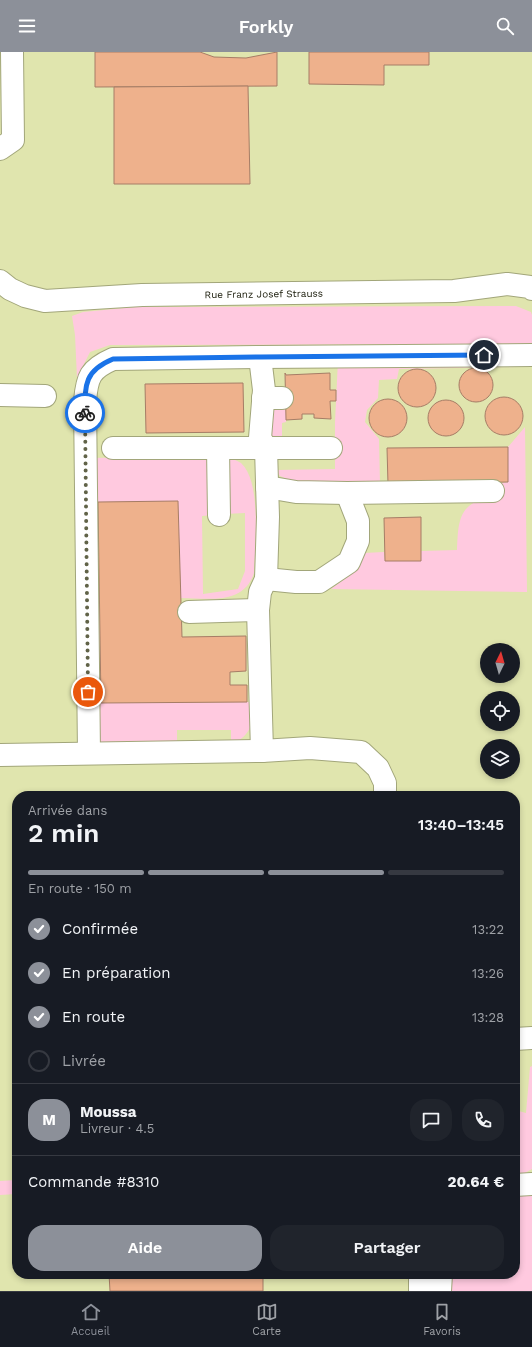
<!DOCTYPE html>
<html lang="fr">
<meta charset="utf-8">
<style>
body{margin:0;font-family:"Work Sans",sans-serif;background:#20242c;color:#f1f3f6;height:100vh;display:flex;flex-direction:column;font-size:15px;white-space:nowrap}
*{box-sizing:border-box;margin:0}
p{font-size:13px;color:#9ea1a6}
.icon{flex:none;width:22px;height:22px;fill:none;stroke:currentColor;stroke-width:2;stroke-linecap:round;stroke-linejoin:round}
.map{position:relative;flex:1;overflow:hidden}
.sheet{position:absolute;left:12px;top:739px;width:508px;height:488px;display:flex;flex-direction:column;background:#171b24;border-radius:16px;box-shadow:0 2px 6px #0003}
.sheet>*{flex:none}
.needle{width:26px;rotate:5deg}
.tools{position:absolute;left:480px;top:591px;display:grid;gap:8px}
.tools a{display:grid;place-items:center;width:40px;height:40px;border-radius:50%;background:#171b24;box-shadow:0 2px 6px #0003;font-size:20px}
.pin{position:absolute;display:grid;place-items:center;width:34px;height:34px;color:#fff;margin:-17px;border:2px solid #fff;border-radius:50%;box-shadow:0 1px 4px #0007}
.courier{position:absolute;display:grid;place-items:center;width:40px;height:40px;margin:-20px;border:3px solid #1a73e8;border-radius:50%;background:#fff;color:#222;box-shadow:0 1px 5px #0007}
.head em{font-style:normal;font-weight:600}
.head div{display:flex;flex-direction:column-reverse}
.head{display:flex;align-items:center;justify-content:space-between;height:68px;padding:0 16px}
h1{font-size:26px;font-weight:600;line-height:30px}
.bar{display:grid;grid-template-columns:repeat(4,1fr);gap:6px 4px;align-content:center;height:48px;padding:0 16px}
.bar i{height:5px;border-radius:3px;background:#363941}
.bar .on{background:#8c9099}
.bar p{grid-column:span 4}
.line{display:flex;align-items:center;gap:10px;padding:0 16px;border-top:1px solid #363941}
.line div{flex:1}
.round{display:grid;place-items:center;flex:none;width:42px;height:42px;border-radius:16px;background:#20242c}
ol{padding:0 16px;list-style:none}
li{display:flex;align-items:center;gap:12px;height:44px}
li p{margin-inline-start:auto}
li .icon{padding:4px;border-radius:50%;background:#8c9099;color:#fff;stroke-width:4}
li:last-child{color:#9ea1a6}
li i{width:22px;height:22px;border:2px solid #363941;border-radius:50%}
.primary-button{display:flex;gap:8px;margin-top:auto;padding:8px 16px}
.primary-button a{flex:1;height:46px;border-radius:16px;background:#8c9099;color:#fff;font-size:16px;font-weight:600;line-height:46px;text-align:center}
.primary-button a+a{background:#20242c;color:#f1f3f6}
header{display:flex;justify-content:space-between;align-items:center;height:52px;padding:0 16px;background:#8c9099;color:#fff;font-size:18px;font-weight:600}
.menu{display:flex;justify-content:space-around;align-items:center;height:56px;border-top:1px solid #363941;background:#171b24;font-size:11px;color:#9ea1a6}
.menu a{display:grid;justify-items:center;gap:2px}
.menu .on{color:#8c9099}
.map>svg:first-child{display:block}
.built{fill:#e0e5ae;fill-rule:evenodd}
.green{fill:#ffc9df}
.building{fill:#eeb18c;stroke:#a67d66}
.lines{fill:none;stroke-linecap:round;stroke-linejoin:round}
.minor-casing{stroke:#a2a67a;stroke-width:24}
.minor{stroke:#fff;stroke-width:22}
.done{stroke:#616348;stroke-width:4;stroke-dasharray:0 7.2}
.route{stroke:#1a73e8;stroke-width:5}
.labels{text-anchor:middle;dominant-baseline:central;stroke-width:3.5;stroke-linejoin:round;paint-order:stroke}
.street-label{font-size:10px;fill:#171807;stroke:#ebefc1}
</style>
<header><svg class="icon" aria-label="menu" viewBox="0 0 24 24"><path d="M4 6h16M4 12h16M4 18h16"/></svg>Forkly<svg class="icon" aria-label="search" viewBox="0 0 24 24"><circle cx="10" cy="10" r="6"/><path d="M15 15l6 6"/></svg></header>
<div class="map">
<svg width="532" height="1239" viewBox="0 0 532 1239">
<rect width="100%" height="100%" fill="#ebefc1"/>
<!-- built -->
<path class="built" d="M0 0H532V1239H0ZM487 598H513V624H487ZM487 646H513V672H487ZM487 694H513V720H487ZM17 744H515V1222H17Z"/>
<!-- green -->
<g class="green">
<path d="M516 254 531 260 532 263V292L110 293 90 300 77 326 75 283 72 264 83 260 135 255Z"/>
<path d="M516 306V315L399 317 397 327 379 328 378 346 367 358 365 370 379 387 380 433H304L287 427 280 424 275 418 335 417V370L338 308Z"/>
<path d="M286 350V370L282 371V385L267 384V353Z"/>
<path d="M525 375 527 540 331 537 357 518 364 501 384 500 385 509H421V499L457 498C458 483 457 464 469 454 474 450 480 448 485 444 494 436 496 431 508 430V395Z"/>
<path d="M211 404 213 463 202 464 203 542 238 537 245 519V461L225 462 224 405C229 406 237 408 241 411 262 430 255 494 254 521 243 554 208 546 180 546L98 451 101 651 254 650C252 672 253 682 231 693V678H177V694L94 695 90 406Z"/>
<path d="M532 1014V1117L523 1122 515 1123V1058L526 1061 530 1015Z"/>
<path d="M17 1128V1142L0 1143V1129Z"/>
<path d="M515 1142H532V1239H451L450 1222H515Z"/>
</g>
<!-- building -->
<g class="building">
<path d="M95 0H200L214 5 246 6 277 0V34L95 35Z"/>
<path d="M309 0H429V13H384V33L309 32Z"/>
<path d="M248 34 250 132H114V35Z"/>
<circle cx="476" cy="333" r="17"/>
<circle cx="417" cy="336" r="19"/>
<path d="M285 321 286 323 330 321V338H336V349H330L331 367 314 366V362H302V367L286 368Z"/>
<path d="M243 331 244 380 146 381 145 332Z"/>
<circle cx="504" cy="364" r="19"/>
<circle cx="388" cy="366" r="19"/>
<circle cx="446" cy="366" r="18"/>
<path d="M508 395V430L388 432 387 396Z"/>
<path d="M178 449 182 585 246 584V619L230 620V633H247V650L101 651 98 450Z"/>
<path d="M421 465V509H385L384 466Z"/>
<path d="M109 1222H263V1239H110Z"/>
</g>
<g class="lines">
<!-- minor casing -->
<g class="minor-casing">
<g id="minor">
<path d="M0 97 13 88 12 0"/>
<path id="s1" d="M0 229 10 237 25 244 45 249 142 243 454 239 507 232 530 235 532 237"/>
<path d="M260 305 264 338 260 386 266 396 268 465 266 527 260 540 258 558 262 699"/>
<path d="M0 343 45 344"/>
<path d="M263 346H282"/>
<path d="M113 396H331"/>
<path d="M218 396 219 463"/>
<path d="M267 435 296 440 347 441 493 439"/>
<path d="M266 527 296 530H319L349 510 358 489V469L347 441"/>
<path d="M189 560 258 558"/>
<path d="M89 701 85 349C87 325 90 317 113 307L260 305 532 303"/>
<path d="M0 703 262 699 310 696 361 700 378 716 385 731V744"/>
<path d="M515 987 532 986"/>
<path d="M515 1133 532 1132"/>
<path d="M420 1239V1222"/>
<path d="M440 1239 441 1222"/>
</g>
</g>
<!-- minor -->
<use href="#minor" class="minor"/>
</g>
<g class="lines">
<!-- done -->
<path class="done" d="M85 361 88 640"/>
<!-- route -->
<path class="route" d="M85 361C85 333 84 319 113 307L260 305 484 303"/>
</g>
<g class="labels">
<!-- street labels -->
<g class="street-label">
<text stroke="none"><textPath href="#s1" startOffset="269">Rue Franz Josef Strauss</textPath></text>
</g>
</g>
</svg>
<div class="tools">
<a><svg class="needle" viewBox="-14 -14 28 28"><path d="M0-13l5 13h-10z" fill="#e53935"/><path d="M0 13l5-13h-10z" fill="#9ea1a6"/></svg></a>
<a><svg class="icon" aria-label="locate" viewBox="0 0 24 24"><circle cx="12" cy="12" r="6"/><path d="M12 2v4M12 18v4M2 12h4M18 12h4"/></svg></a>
<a><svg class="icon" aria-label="layers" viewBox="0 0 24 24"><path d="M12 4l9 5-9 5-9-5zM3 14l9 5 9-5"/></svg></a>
</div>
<div class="pin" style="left:88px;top:640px;background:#ea580c"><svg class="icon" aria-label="bag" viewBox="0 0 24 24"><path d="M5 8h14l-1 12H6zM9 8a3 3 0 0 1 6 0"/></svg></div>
<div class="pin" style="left:484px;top:303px;background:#1f2937"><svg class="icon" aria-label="home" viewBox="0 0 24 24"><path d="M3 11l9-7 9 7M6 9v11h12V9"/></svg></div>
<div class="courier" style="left:85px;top:361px"><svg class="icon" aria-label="bike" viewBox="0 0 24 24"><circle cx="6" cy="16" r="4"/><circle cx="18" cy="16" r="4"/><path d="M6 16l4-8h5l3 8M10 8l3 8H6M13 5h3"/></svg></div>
<section class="sheet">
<div class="head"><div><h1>2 min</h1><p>Arrivée dans</p></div><em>13:40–13:45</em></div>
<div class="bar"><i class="on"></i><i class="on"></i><i class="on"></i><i></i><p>En route · 150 m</p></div>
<ol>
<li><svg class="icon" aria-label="check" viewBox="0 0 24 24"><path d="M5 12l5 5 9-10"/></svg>Confirmée<p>13:22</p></li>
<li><svg class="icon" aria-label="check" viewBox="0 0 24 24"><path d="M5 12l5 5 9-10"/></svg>En préparation<p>13:26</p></li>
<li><svg class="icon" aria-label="check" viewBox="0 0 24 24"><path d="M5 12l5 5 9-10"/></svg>En route<p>13:28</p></li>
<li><i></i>Livrée</li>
</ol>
<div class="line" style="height:72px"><b class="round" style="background:#8c9099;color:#fff">M</b><div><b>Moussa</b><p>Livreur · 4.5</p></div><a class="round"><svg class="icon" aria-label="chat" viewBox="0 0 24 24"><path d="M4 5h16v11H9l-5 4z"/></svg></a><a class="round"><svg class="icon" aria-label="phone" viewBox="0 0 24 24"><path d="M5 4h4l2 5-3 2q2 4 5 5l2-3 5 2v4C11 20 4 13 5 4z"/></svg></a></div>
<div class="line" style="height:52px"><div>Commande #8310</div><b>20.64 €</b></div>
<div class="primary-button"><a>Aide</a><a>Partager</a></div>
</section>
</div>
<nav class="menu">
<a class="on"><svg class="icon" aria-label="home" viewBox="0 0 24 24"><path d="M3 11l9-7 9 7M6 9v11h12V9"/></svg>Accueil</a>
<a><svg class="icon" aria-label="map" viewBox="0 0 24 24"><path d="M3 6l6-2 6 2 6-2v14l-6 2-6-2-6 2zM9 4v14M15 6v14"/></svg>Carte</a>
<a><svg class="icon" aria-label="saved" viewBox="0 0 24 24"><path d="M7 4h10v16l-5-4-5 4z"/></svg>Favoris</a>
</nav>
